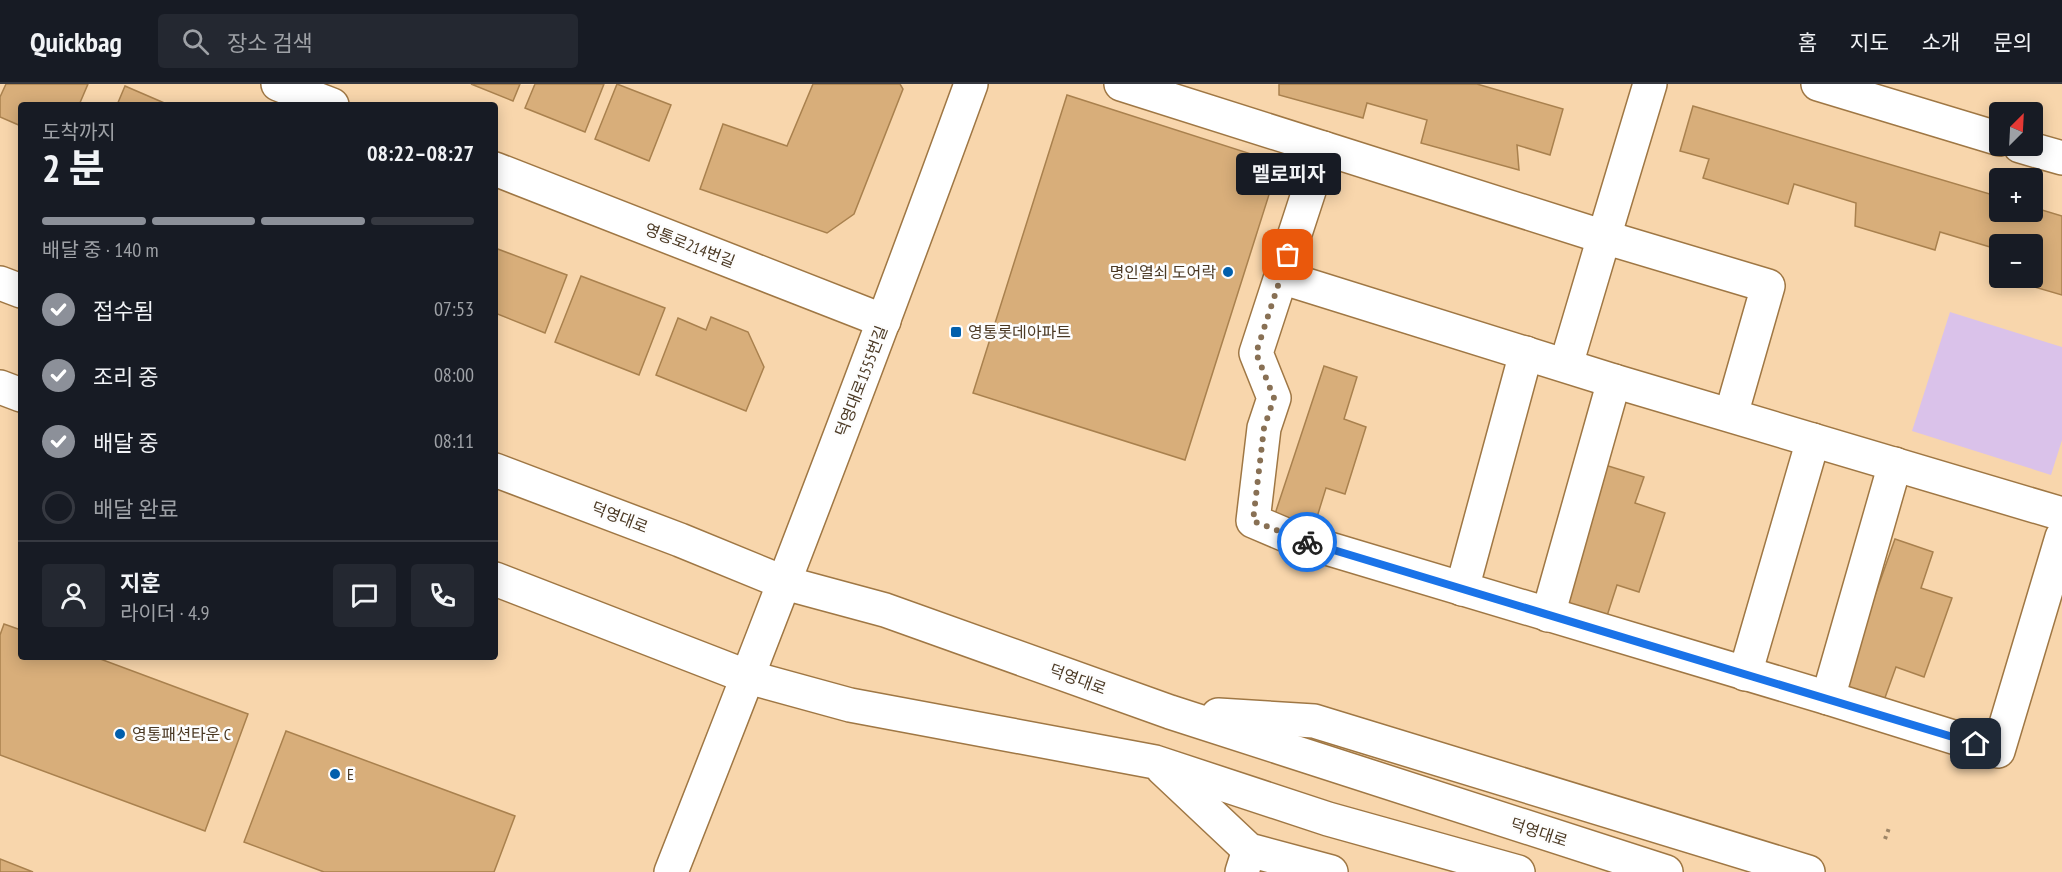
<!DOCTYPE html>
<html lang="ko">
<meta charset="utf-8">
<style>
body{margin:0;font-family:"PT Sans Narrow","Noto Sans KR",sans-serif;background:#242831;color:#f1f3f6;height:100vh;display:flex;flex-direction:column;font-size:22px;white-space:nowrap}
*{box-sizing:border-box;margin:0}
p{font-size:20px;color:#9ea1a6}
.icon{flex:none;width:33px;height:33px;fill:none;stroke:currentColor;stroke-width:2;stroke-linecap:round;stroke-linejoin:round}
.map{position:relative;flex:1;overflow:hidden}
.details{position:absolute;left:18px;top:18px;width:480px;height:558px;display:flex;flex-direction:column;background:#171b24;border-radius:6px;box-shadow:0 3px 15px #0003}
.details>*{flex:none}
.needle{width:39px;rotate:24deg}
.buttons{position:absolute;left:1989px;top:18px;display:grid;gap:12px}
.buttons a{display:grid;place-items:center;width:54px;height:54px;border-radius:6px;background:#171b24;box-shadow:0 3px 15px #0003;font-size:30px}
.pin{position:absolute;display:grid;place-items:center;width:51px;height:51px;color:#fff;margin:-26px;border-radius:12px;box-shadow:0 3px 9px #0006}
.courier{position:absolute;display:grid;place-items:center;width:60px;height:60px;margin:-30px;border:4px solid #1a73e8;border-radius:50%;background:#fff;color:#222;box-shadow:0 2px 8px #0007}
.bubble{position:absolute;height:42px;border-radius:6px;background:#171b24;box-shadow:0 3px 15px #0003;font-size:20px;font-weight:700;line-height:42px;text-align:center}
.overview em{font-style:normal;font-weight:700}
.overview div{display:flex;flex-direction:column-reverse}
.overview{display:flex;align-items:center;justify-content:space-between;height:102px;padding:0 24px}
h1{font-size:39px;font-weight:700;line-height:45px}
.bar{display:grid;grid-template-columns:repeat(4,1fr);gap:9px 6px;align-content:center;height:72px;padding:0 24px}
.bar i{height:8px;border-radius:4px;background:#363941}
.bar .active{background:#8c9099}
.bar p{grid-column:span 4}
.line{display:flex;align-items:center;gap:15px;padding:0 24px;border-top:2px solid #363941}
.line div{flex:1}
.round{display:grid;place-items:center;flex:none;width:63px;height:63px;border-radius:6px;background:#242831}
ol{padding:0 24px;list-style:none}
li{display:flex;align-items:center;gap:18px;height:66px}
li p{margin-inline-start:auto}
li .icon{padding:6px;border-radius:50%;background:#8c9099;color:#fff;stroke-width:4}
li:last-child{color:#9ea1a6}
li i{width:33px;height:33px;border:3px solid #363941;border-radius:50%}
header{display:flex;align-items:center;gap:36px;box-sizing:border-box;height:84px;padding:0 30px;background:#171b24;border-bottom:2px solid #363941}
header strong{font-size:28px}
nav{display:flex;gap:33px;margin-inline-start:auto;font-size:21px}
.search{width:420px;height:54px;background:#242831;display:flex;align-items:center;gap:15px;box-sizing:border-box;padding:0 21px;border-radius:6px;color:#9ea1a6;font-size:22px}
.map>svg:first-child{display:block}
.green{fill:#dac2ea}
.building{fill:#d8ae7a;stroke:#a9814e;stroke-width:1.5}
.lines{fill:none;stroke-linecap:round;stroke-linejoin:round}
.minor-casing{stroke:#9f7744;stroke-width:36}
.major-casing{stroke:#9f7744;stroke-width:36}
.path{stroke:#9e8566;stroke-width:4;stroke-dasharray:3 4.5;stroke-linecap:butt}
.minor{stroke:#fff;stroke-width:33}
.major{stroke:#fff;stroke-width:33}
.done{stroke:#887054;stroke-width:6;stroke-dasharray:0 10.8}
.route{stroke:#1a73e8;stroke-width:8}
.poi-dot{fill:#015fac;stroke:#fdfdfd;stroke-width:2}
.labels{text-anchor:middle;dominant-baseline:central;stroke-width:5;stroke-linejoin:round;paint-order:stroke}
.street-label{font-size:16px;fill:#4b3924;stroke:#fdfdfd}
.poi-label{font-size:16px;fill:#4b3924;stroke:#fdfdfd;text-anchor:start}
</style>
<header>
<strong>Quickbag</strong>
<div class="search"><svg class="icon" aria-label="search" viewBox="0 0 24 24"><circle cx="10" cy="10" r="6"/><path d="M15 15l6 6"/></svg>장소 검색</div>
<nav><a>홈</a><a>지도</a><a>소개</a><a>문의</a></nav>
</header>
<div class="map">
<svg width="2062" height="788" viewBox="0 0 2062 788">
<rect width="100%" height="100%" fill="#f8d6ac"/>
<!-- green -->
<path class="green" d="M1950 228 2062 263V356L2051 391 1912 347Z"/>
<!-- building -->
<g class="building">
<path d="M6 0H88L79 21H21V42L0 33V13Z"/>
<path d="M471 0H520L513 17Z"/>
<path d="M535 0H604L585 48 525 24Z"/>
<path d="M617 0 671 21 649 77 595 55Z"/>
<path d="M813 0H900L903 5 854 130 827 149 700 105 723 40 787 62Z"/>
<path d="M1279 0H1477L1563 25 1550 71 1517 61 1519 86 1421 59 1427 36 1367 19 1363 34 1279 11Z"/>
<path d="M125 2 169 21H117Z"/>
<path d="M1067 11 1279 79 1185 376 973 309Z"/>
<path d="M1693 22 2000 113V128H2032V123L2062 132V211L2007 195 2032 194V160H2000V166L1940 148 1935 166 1855 142 1856 119 1794 100 1788 120 1703 94 1709 75 1680 67Z"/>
<path d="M495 164 567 191 545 249 495 229Z"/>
<path d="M581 192 665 224 639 291 555 258Z"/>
<path d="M711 233 748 248 764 283 746 327 656 291 678 234 706 246Z"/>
<path d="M1324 282 1357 293 1344 335 1366 343 1345 410 1326 404 1313 446 1275 430Z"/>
<path d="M1605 381 1644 393 1635 419 1665 429 1639 508 1617 501 1605 538 1559 523Z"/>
<path d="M1895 455 1933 468 1921 504 1952 514 1924 593 1896 583 1882 622 1841 607Z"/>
<path d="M4 540 21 546V573H95L248 630 205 747 0 671V551Z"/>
<path d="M286 647 515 732 494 788H324L244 758Z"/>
<path d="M0 775 33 788H0Z"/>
</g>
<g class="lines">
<!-- minor casing -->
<g class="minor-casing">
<g id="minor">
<path d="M278 0 332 21"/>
<path d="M1121 0 1604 153 1650 0"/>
<path d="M1818 0 2000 55"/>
<path d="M2020 62 2062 74"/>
<path d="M1323 64 1256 269 1274 314 1264 344 1253 437 1293 454 1828 614 1998 667 2062 453"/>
<path d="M495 85 884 237"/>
<path d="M1281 193 1614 297 2062 430"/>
<path d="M1566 281 1604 153 1768 202 1731 331"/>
<path d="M1462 505 1526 269"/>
<path d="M1548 531 1614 297"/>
<path d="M1745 590 1813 356"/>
<path d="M1828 614 1895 380"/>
<path d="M671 788C774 527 875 264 971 0"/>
<path d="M1242 788 1249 766"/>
</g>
</g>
<!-- major casing -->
<g class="major-casing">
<g id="major">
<path d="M0 199 21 207"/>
<path d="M0 303 21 311"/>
<path d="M495 386 680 456 785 499 885 526 1170 628 1666 788"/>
<path d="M495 495 748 593 850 621 1155 678 1328 735 1518 788"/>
<path d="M1218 631 1314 637 1808 788"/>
<path d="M1163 685 1249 766 1331 788"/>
</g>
</g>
<!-- path -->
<path class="path" d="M1885 755 1889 744"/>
<!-- minor -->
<use href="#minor" class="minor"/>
<!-- major -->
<use href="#major" class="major"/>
</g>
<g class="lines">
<!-- done -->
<path class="done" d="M1288 171 1256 269 1274 314 1264 344 1253 437 1307 458"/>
<!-- route -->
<path class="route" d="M1307 458 1976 660"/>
</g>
<!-- markers -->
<g class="poi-dot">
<circle cx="1228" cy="188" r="6"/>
<rect x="950" y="242" width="12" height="12" rx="3"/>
<circle cx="120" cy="650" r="6"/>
<circle cx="335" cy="690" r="6"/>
</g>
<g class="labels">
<!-- street labels -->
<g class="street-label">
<text transform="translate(690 161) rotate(21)">영통로214번길</text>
<text transform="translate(861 297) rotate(-69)">덕영대로1555번길</text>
<text transform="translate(620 433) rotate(21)">덕영대로</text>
<text transform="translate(1078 595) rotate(20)">덕영대로</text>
<text transform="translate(1539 748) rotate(18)">덕영대로</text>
</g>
<!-- poi labels -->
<g class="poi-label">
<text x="1216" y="188" text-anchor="end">명인열쇠 도어락</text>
<text x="968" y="248">영통롯데아파트</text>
<text x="132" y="650">영통패션타운 C</text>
<text x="347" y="690">E</text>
</g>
</g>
</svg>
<div class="buttons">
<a><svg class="needle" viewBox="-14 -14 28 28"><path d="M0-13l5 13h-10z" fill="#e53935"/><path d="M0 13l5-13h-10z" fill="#9ea1a6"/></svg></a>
<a>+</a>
<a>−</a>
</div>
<div class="pin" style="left:1288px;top:171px;background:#ea580c"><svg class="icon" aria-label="bag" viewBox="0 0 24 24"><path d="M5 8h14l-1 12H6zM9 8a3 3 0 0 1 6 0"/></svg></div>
<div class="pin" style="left:1976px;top:660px;background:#1f2937"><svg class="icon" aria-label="home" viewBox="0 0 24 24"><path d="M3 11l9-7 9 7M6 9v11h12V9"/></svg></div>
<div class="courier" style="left:1307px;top:458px"><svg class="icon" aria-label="bike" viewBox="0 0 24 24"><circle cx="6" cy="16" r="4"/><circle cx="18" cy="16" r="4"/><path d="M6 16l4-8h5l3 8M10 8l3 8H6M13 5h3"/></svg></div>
<div class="bubble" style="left:1236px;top:69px;width:105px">멜로피자</div>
<section class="details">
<div class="overview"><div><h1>2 분</h1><p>도착까지</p></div><em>08:22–08:27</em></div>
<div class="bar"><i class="active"></i><i class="active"></i><i class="active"></i><i></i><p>배달 중 · 140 m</p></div>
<ol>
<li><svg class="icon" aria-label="check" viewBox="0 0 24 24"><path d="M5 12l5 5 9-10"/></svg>접수됨<p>07:53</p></li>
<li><svg class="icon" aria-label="check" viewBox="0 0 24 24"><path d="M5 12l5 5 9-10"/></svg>조리 중<p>08:00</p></li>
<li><svg class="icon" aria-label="check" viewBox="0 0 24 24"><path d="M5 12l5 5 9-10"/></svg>배달 중<p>08:11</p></li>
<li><i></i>배달 완료</li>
</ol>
<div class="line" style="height:108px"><a class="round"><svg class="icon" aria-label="person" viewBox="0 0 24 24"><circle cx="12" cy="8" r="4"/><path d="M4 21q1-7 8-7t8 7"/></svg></a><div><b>지훈</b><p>라이더 · 4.9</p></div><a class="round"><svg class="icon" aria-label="chat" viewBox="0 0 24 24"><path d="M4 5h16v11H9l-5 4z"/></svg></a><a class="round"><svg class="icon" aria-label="phone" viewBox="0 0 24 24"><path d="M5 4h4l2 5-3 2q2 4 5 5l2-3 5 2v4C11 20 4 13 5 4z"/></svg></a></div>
</section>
</div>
